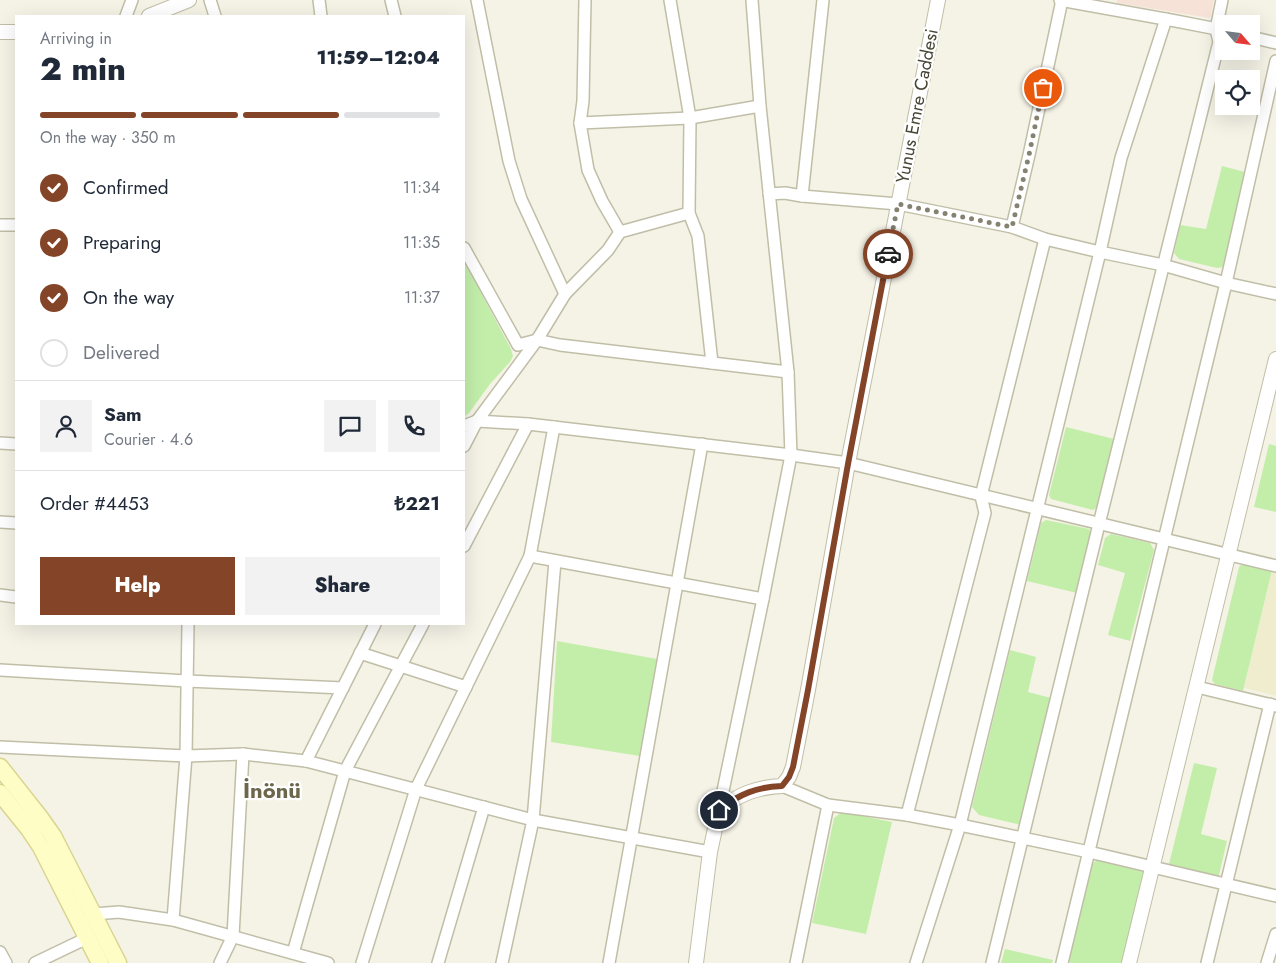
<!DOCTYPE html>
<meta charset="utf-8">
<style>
body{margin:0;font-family:Jost,sans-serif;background:#f2f2f3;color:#1f2937;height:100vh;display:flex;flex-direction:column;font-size:19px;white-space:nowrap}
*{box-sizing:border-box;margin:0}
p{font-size:16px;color:#747a83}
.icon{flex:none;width:28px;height:28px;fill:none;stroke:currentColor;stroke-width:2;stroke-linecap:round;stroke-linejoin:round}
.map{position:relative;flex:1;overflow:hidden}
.panel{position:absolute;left:15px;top:15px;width:450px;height:610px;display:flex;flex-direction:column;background:#fff;border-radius:0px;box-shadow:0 5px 20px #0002}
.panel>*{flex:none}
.needle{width:32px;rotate:118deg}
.fabs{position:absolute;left:1215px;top:15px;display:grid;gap:10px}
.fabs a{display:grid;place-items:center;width:45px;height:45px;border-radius:0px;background:#fff;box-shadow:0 5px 20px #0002;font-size:25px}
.pin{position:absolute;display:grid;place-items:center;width:42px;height:42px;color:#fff;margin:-21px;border:2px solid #fff;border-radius:50%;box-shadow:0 1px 5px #0007}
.courier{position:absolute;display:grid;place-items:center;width:50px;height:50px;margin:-25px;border:4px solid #844427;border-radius:50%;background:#fff;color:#222;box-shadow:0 1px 6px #0007}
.headline em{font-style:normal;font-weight:800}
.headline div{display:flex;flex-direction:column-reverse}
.headline{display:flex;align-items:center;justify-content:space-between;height:85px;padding:0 25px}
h1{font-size:32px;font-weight:800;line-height:38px}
.bar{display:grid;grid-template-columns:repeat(4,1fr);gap:8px 5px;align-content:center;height:60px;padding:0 25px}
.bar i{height:6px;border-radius:4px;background:#e0e1e3}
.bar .on{background:#844427}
.bar p{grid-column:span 4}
.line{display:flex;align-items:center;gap:12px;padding:0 25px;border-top:1px solid #e0e1e3}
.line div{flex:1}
.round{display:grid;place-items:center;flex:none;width:52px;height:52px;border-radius:0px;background:#f2f2f3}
ol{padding:0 25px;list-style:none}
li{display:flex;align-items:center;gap:15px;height:55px}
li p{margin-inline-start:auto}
li .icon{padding:5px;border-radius:50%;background:#844427;color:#fff;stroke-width:4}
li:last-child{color:#747a83}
li i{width:28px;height:28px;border:2px solid #e0e1e3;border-radius:50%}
.cta{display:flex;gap:10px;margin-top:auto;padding:10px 25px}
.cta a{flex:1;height:58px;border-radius:0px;background:#844427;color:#fff;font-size:20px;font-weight:800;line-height:58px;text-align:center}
.cta a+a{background:#f2f2f3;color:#1f2937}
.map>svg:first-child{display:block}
.education{fill:#f0edce}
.medical{fill:#f7e2d8}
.green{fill:#c2eeaa}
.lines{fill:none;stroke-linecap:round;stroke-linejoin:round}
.minor-casing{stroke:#c1bea7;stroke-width:14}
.tertiary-casing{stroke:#c1bea7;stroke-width:16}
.secondary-casing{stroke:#d9d591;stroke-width:19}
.minor{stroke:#fff;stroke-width:11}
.tertiary{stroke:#fff;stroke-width:14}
.secondary{stroke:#fffdc6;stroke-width:16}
.done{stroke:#858272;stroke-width:5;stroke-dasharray:0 9}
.route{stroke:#844427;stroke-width:6}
.labels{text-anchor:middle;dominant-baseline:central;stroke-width:4.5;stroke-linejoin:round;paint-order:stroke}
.street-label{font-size:18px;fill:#484534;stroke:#fff}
.district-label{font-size:22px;font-weight:bold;fill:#6c664a;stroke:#fff}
</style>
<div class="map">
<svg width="1276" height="963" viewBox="0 0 1276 963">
<rect width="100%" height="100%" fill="#f5f3e6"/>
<!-- education -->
<path class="education" d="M1272 570 1276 572V696L1244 688Z"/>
<!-- medical -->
<path class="medical" d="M1117 0H1214L1210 18 1117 3Z"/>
<!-- green -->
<g class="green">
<path d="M1222 166 1245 172 1223 267 1217 268 1179 259 1174 253 1180 225 1206 229Z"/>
<path d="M464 261 511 349 513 356 510 362 490 384 469 413 464 417Z"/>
<path d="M1066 427 1114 439 1099 506 1093 510 1051 499 1049 495Z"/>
<path d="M1269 444 1276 446V512L1254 507Z"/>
<path d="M1046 520 1089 529 1091 534 1077 593 1027 581 1041 523Z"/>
<path d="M1111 534 1150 543 1154 550 1130 641 1108 635 1125 573 1098 565 1105 538Z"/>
<path d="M1243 563 1272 570 1243 691 1215 684 1212 680 1239 567Z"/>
<path d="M557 641 657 659 640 756 551 742Z"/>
<path d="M1010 650 1036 657 1028 692 1051 698 1021 825 979 815 972 807Z"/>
<path d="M1194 763 1217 768 1201 834 1227 841 1219 875 1216 878 1171 868 1169 864Z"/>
<path d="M842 812 892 822 866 934 812 923 834 818Z"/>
<path d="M1097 860 1145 872 1123 963H1073L1066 962 1092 864Z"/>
<path d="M1005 949 1053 960 1052 963H1001Z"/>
</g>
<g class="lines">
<!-- minor casing -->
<g class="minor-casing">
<g id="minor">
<path d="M210 0 215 16"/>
<path d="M319 0 321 16"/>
<path d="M391 0 395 16"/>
<path d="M477 0 509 161 521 199 565 294"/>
<path d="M585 0 583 101 580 123 588 170 602 201 620 232"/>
<path d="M670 0 690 118 689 213 698 236 712 363"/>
<path d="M1060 0 1176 21 1222 30"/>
<path d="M126 16 132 0"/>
<path d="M1251 37 1276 43"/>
<path d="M580 123 690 118 760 106"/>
<path d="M769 194 785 193 802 196 898 204 1012 227 1045 239 1100 252 1163 265 1226 283 1276 294"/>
<path d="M802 196 823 0"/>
<path d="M0 225H16"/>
<path d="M1012 227 1029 155 1062 0"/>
<path d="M464 248 518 345 537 340 560 345 788 372"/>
<path d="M464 426 477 421 528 424 791 455 848 463 1276 566"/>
<path d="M0 443 16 444"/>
<path d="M464 446 477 421 537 340 565 294 608 250 620 232 689 213"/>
<path d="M0 522 16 523"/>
<path d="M464 546 528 424"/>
<path d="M530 556 763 599"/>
<path d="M0 595 16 597"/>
<path d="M360 653 466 687"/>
<path d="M0 670 187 681 343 688"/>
<path d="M1197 687 1276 706"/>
<path d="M0 747 186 756 243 754 306 761 533 820 710 852"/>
<path d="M306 761 375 624"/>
<path d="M782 786 828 805 907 815 960 825 1089 852 1276 896"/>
<path d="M719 810 763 599 791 455 788 372 760 106 752 0"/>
<path d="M907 815 985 513 981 496 1045 239"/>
<path d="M94 914 119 912 173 920 328 963"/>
<path d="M173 920 186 756 188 624"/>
<path d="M0 952 6 963"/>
<path d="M293 953 345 771 423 624"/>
<path d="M35 963 87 938"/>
<path d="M220 963 233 936 243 754"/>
<path d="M362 963 416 789 530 556 554 427"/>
<path d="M438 963 484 807"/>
<path d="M502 963 533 820 555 561"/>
<path d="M609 963 702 444"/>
<path d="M796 963 828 805"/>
<path d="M916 963 960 825 1100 252 1121 158 1166 19"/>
<path d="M992 963 1099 524 1219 42 1216 29 1222 0"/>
<path d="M1062 963 1164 540 1226 283 1276 61"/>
<path d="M1207 963 1270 704"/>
<path d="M1267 963 1276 934"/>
</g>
</g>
<!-- tertiary casing -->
<g class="tertiary-casing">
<g id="tertiary">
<path d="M149 16 189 0"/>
<path d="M0 32H16"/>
<path d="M696 963 710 852 719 810C739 794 757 787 782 786L789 777 793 767 808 690 848 463 938 0"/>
<path d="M1129 963 1276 359"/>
</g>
</g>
<!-- secondary casing -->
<g class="secondary-casing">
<g id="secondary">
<path d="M0 767 41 819 53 836 118 963"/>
<path d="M0 793 29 829 41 847 100 963"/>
</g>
</g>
<!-- minor -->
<use href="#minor" class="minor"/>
<!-- tertiary -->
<use href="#tertiary" class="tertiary"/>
<!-- secondary -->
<use href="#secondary" class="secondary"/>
</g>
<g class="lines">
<!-- done -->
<path class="done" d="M888 254 898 204 1012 227 1029 155 1043 88"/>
<!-- route -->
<path class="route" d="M719 810C739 794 757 787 782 786L789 777 793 767 808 690 848 464 888 254"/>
</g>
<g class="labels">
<!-- street labels -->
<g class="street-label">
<text transform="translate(917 106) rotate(-79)">Yunus Emre Caddesi</text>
</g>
<!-- district labels -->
<g class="district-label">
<text x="272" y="790">İnönü</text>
</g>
</g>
</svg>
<div class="fabs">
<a><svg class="needle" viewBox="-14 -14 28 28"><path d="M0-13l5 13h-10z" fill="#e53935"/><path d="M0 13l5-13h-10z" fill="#747a83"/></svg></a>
<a><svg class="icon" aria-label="locate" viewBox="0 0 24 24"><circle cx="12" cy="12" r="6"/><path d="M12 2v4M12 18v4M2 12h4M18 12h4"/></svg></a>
</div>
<div class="pin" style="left:1043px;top:88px;background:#ea580c"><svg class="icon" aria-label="bag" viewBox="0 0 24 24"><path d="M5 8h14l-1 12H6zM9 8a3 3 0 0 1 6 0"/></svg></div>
<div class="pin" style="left:719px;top:810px;background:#1f2937"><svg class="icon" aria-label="home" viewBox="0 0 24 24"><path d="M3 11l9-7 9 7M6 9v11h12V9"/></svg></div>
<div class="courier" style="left:888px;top:254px"><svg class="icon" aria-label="car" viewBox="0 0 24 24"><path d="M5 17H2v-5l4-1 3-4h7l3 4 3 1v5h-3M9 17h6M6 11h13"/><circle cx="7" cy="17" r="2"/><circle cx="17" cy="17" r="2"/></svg></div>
<section class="panel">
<div class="headline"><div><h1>2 min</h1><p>Arriving in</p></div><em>11:59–12:04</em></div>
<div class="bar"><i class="on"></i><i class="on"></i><i class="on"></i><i></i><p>On the way · 350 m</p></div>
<ol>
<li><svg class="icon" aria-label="check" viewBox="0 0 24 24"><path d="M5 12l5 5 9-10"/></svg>Confirmed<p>11:34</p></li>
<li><svg class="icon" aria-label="check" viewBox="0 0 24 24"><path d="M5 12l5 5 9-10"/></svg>Preparing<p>11:35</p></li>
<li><svg class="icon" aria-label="check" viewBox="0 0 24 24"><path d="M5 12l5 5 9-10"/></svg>On the way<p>11:37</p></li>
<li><i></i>Delivered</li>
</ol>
<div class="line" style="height:90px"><a class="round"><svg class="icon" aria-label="person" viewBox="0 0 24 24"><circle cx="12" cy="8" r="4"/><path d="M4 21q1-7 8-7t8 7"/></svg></a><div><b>Sam</b><p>Courier · 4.6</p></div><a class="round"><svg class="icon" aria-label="chat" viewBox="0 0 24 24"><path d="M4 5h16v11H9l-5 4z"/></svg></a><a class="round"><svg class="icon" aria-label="phone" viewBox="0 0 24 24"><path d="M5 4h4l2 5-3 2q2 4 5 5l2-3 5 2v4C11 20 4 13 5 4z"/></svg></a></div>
<div class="line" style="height:65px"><div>Order #4453</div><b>₺221</b></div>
<div class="cta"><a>Help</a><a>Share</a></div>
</section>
</div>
